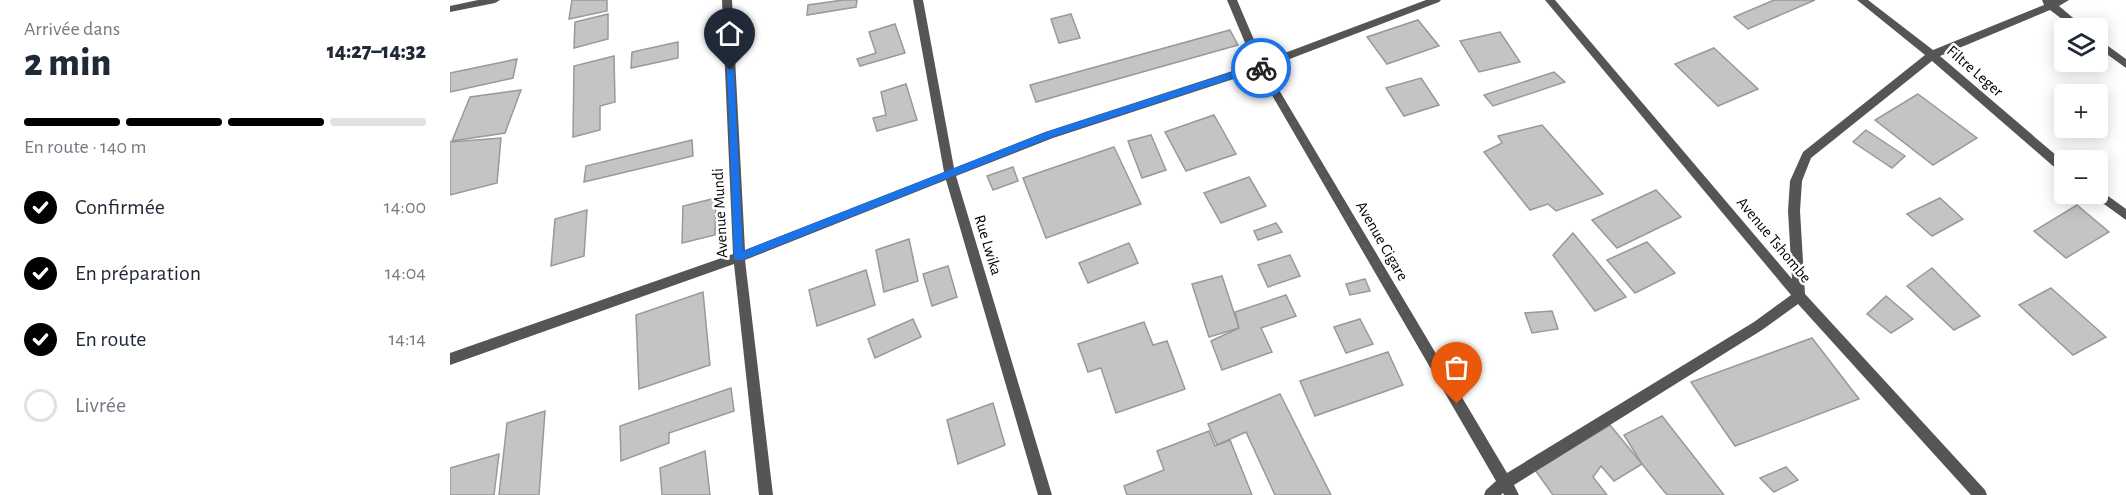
<!DOCTYPE html>
<html lang="fr">
<meta charset="utf-8">
<style>
body{margin:0;font-family:"Alegreya Sans",sans-serif;background:#f2f2f3;color:#1f2937;height:100vh;display:flex;flex-direction:column;font-size:22px;white-space:nowrap}
*{box-sizing:border-box;margin:0}
p{font-size:20px;color:#747a83}
.icon{flex:none;width:33px;height:33px;fill:none;stroke:currentColor;stroke-width:2;stroke-linecap:round;stroke-linejoin:round}
.map{position:relative;flex:1;overflow:hidden}
.drawer{display:flex;flex-direction:column;background:#fff;width:450px}
.drawer>*{flex:none}
.buttons{position:absolute;left:1604px;top:18px;display:grid;gap:12px}
.buttons a{display:grid;place-items:center;width:54px;height:54px;border-radius:6px;background:#fff;box-shadow:0 3px 15px #0003;font-size:30px}
.pin{position:absolute;display:grid;place-items:center;width:51px;height:51px;color:#fff;margin:-62px -26px;border-radius:50% 50% 50% 0;rotate:-45deg;box-shadow:0 0 6px #0007}
.pin .icon{rotate:45deg}
.courier{position:absolute;display:grid;place-items:center;width:60px;height:60px;margin:-30px;border:4px solid #1a73e8;border-radius:50%;background:#fff;color:#222;box-shadow:0 2px 8px #0007}
.headline em{font-style:normal;font-weight:800}
.headline div{display:flex;flex-direction:column-reverse}
.headline{display:flex;align-items:center;justify-content:space-between;height:102px;padding:0 24px}
h1{font-size:39px;font-weight:800;line-height:45px}
.bar{display:grid;grid-template-columns:repeat(4,1fr);gap:9px 6px;align-content:center;height:72px;padding:0 24px}
.bar i{height:8px;border-radius:4px;background:#e0e1e3}
.bar .on{background:#000}
.bar p{grid-column:span 4}
ol{padding:0 24px;list-style:none}
li{display:flex;align-items:center;gap:18px;height:66px}
li p{margin-inline-start:auto}
li .icon{padding:6px;border-radius:50%;background:#000;color:#fff;stroke-width:4}
li:last-child{color:#747a83}
li i{width:33px;height:33px;border:3px solid #e0e1e3;border-radius:50%}
main{display:flex;flex:1;min-height:0}
.map>svg:first-child{display:block}
.building{fill:#c4c4c4;stroke:#999;stroke-width:1.5}
.lines{fill:none;stroke-linecap:round;stroke-linejoin:round}
.street{fill:#555;fill-rule:evenodd}
.route{fill:#1a73e8}
.done{stroke:#595959;stroke-width:6;stroke-dasharray:0 10.8}
.labels{text-anchor:middle;dominant-baseline:central;stroke-width:5;stroke-linejoin:round;paint-order:stroke}
.street-label{font-size:16px;fill:#000;stroke:#fff}
</style>
<main>
<section class="drawer">
<div class="headline"><div><h1>2 min</h1><p>Arrivée dans</p></div><em>14:27–14:32</em></div>
<div class="bar"><i class="on"></i><i class="on"></i><i class="on"></i><i></i><p>En route · 140 m</p></div>
<ol>
<li><svg class="icon" aria-label="check" viewBox="0 0 24 24"><path d="M5 12l5 5 9-10"/></svg>Confirmée<p>14:00</p></li>
<li><svg class="icon" aria-label="check" viewBox="0 0 24 24"><path d="M5 12l5 5 9-10"/></svg>En préparation<p>14:04</p></li>
<li><svg class="icon" aria-label="check" viewBox="0 0 24 24"><path d="M5 12l5 5 9-10"/></svg>En route<p>14:14</p></li>
<li><i></i>Livrée</li>
</ol>
</section>
<div class="map">
<svg width="1676" height="495" viewBox="0 0 1676 495">
<rect width="100%" height="100%" fill="#fff"/>
<!-- building -->
<g class="building">
<path d="M122 0H157V11L119 19Z"/>
<path d="M393 0H407L406 7 357 15 358 5Z"/>
<path d="M1324 0H1365L1298 29 1284 17Z"/>
<path d="M158 14V39L124 48 125 22Z"/>
<path d="M621 14 630 38 609 43 601 19Z"/>
<path d="M968 20 989 46 937 64 917 37Z"/>
<path d="M445 24 455 53 410 66 407 59 426 53 419 32Z"/>
<path d="M780 30 788 45 586 102 580 85Z"/>
<path d="M1050 32 1070 62 1029 72 1010 41Z"/>
<path d="M228 42V58L181 68 182 52Z"/>
<path d="M1264 48 1308 89 1268 106 1225 64Z"/>
<path d="M164 56 165 102 150 106V130L123 137 124 66Z"/>
<path d="M67 59 63 78 0 92V73Z"/>
<path d="M1104 72 1115 82 1043 106 1034 95Z"/>
<path d="M971 78 989 105 954 116 936 88Z"/>
<path d="M456 84 467 120 427 131 423 118 436 115 431 92Z"/>
<path d="M71 90 55 133 2 141 20 97Z"/>
<path d="M1468 94 1527 138 1483 165 1425 120Z"/>
<path d="M764 115 786 154 736 171 715 132Z"/>
<path d="M1092 125 1153 194 1106 211 1098 204 1080 210 1034 152 1052 143 1048 136Z"/>
<path d="M1416 130 1455 156 1442 168 1403 142Z"/>
<path d="M701 135 716 170 692 178 678 141Z"/>
<path d="M51 138 47 183 0 195V142Z"/>
<path d="M242 140 243 156 134 182 136 166Z"/>
<path d="M664 147 691 204 596 238 573 178Z"/>
<path d="M563 167 568 181 543 190 537 176Z"/>
<path d="M799 177 816 206 771 223 754 193Z"/>
<path d="M1206 190 1231 217 1167 248 1142 220Z"/>
<path d="M266 198 265 235 232 243 233 206Z"/>
<path d="M1490 198 1513 219 1482 236 1457 214Z"/>
<path d="M1627 205 1659 232 1616 258 1584 231Z"/>
<path d="M137 210 134 256 101 266 105 219Z"/>
<path d="M826 223 832 232 808 240 804 231Z"/>
<path d="M1123 233 1176 297 1145 311 1103 255Z"/>
<path d="M459 239 468 281 434 292 426 250Z"/>
<path d="M1197 242 1225 273 1185 293 1157 260Z"/>
<path d="M679 243 688 263 638 283 629 263Z"/>
<path d="M840 255 850 276 818 287 808 265Z"/>
<path d="M498 266 507 297 482 306 473 274Z"/>
<path d="M1482 268 1530 316 1504 330 1457 286Z"/>
<path d="M416 270 425 305 367 326 359 290Z"/>
<path d="M772 276 789 328 759 337 742 284Z"/>
<path d="M915 279 920 291 900 295 896 284Z"/>
<path d="M1601 288 1656 337 1623 355 1569 305Z"/>
<path d="M253 292 260 365 189 389 186 315Z"/>
<path d="M836 295 846 316 811 328 822 352 772 370 761 341 789 328 785 312Z"/>
<path d="M1436 296 1463 319 1441 333 1417 314Z"/>
<path d="M1102 311 1108 329 1082 333 1075 313Z"/>
<path d="M463 319 471 337 425 358 418 339Z"/>
<path d="M910 319 923 344 896 353 884 327Z"/>
<path d="M694 322 703 345 717 341 735 389 666 413 651 368 638 372 628 344Z"/>
<path d="M1362 338 1409 399 1285 446 1241 382Z"/>
<path d="M938 352 953 385 865 416 850 381Z"/>
<path d="M281 388 284 411 219 433V443L171 461 170 426Z"/>
<path d="M830 394 881 495H825L796 432 767 445 758 424Z"/>
<path d="M543 403 555 445 508 464 497 420Z"/>
<path d="M95 411 89 495H49L57 423Z"/>
<path d="M1212 416 1274 495H1217L1192 464 1174 435Z"/>
<path d="M1160 425 1192 464 1164 481 1151 466 1143 477 1157 495H1103L1085 470Z"/>
<path d="M759 431 765 446 780 440 802 495H677L674 486 714 470 707 451Z"/>
<path d="M255 451 260 495H212L210 468Z"/>
<path d="M49 454 44 495H0V468Z"/>
<path d="M1336 467 1348 480 1324 492 1310 478Z"/>
</g>
<g class="lines">
<!-- street -->
<g class="street">
<path d="M28 0H50L45 3 0 12V6Z"/>
<path d="M272 0H282L295 250 494 172 463 0H473L504 168 595 132 804 64 777 0H787L813 61 976 0H991L989 2 816 68 1057 473 1304 322 1341 295 1095 0H1105L1342 279 1338 211 1340 181 1353 152 1475 55 1407 0H1418L1483 50 1594 5 1592 0H1619L1609 6 1635 28H1624L1600 10 1490 56 1614 162V173L1610 172 1482 61 1361 158 1352 181 1350 211 1355 294 1535 490 1537 495H1521L1348 304 1312 330 1064 485 1069 495H1054L1053 493 1051 495H1034L1036 490 1046 481 808 71 603 138 506 176 602 495H588L496 180 295 260 323 495H309L284 264 0 365V353L283 254Z"/>
<path d="M1647 38 1676 59V68L1647 47Z"/>
<path d="M1647 188 1676 209V220L1643 196 1642 194H1647Z"/>
</g>
</g>
<!-- route -->
<path class="route" d="M810 63 814 66V70H808L602 137 292 260H285L284 257 277 68 284 70 293 251 596 132Z"/>
<g class="lines">
<!-- done -->
<path class="done" d="M811 68 1007 404"/>
</g>
<g class="labels">
<!-- street labels -->
<g class="street-label">
<text transform="translate(1525 71) rotate(41)">Filtre Leger</text>
<text transform="translate(270 213) rotate(-93)">Avenue Mundi</text>
<text transform="translate(1324 240) rotate(50)">Avenue Tshombe</text>
<text transform="translate(932 241) rotate(60)">Avenue Cigare</text>
<text transform="translate(538 245) rotate(73)">Rue Lwika</text>
</g>
</g>
</svg>
<div class="buttons">
<a><svg class="icon" aria-label="layers" viewBox="0 0 24 24"><path d="M12 4l9 5-9 5-9-5zM3 14l9 5 9-5"/></svg></a>
<a>+</a>
<a>−</a>
</div>
<div class="pin" style="left:1007px;top:404px;background:#ea580c"><svg class="icon" aria-label="bag" viewBox="0 0 24 24"><path d="M5 8h14l-1 12H6zM9 8a3 3 0 0 1 6 0"/></svg></div>
<div class="pin" style="left:280px;top:70px;background:#1f2937"><svg class="icon" aria-label="home" viewBox="0 0 24 24"><path d="M3 11l9-7 9 7M6 9v11h12V9"/></svg></div>
<div class="courier" style="left:811px;top:68px"><svg class="icon" aria-label="bike" viewBox="0 0 24 24"><circle cx="6" cy="16" r="4"/><circle cx="18" cy="16" r="4"/><path d="M6 16l4-8h5l3 8M10 8l3 8H6M13 5h3"/></svg></div>
</div>
</main>
